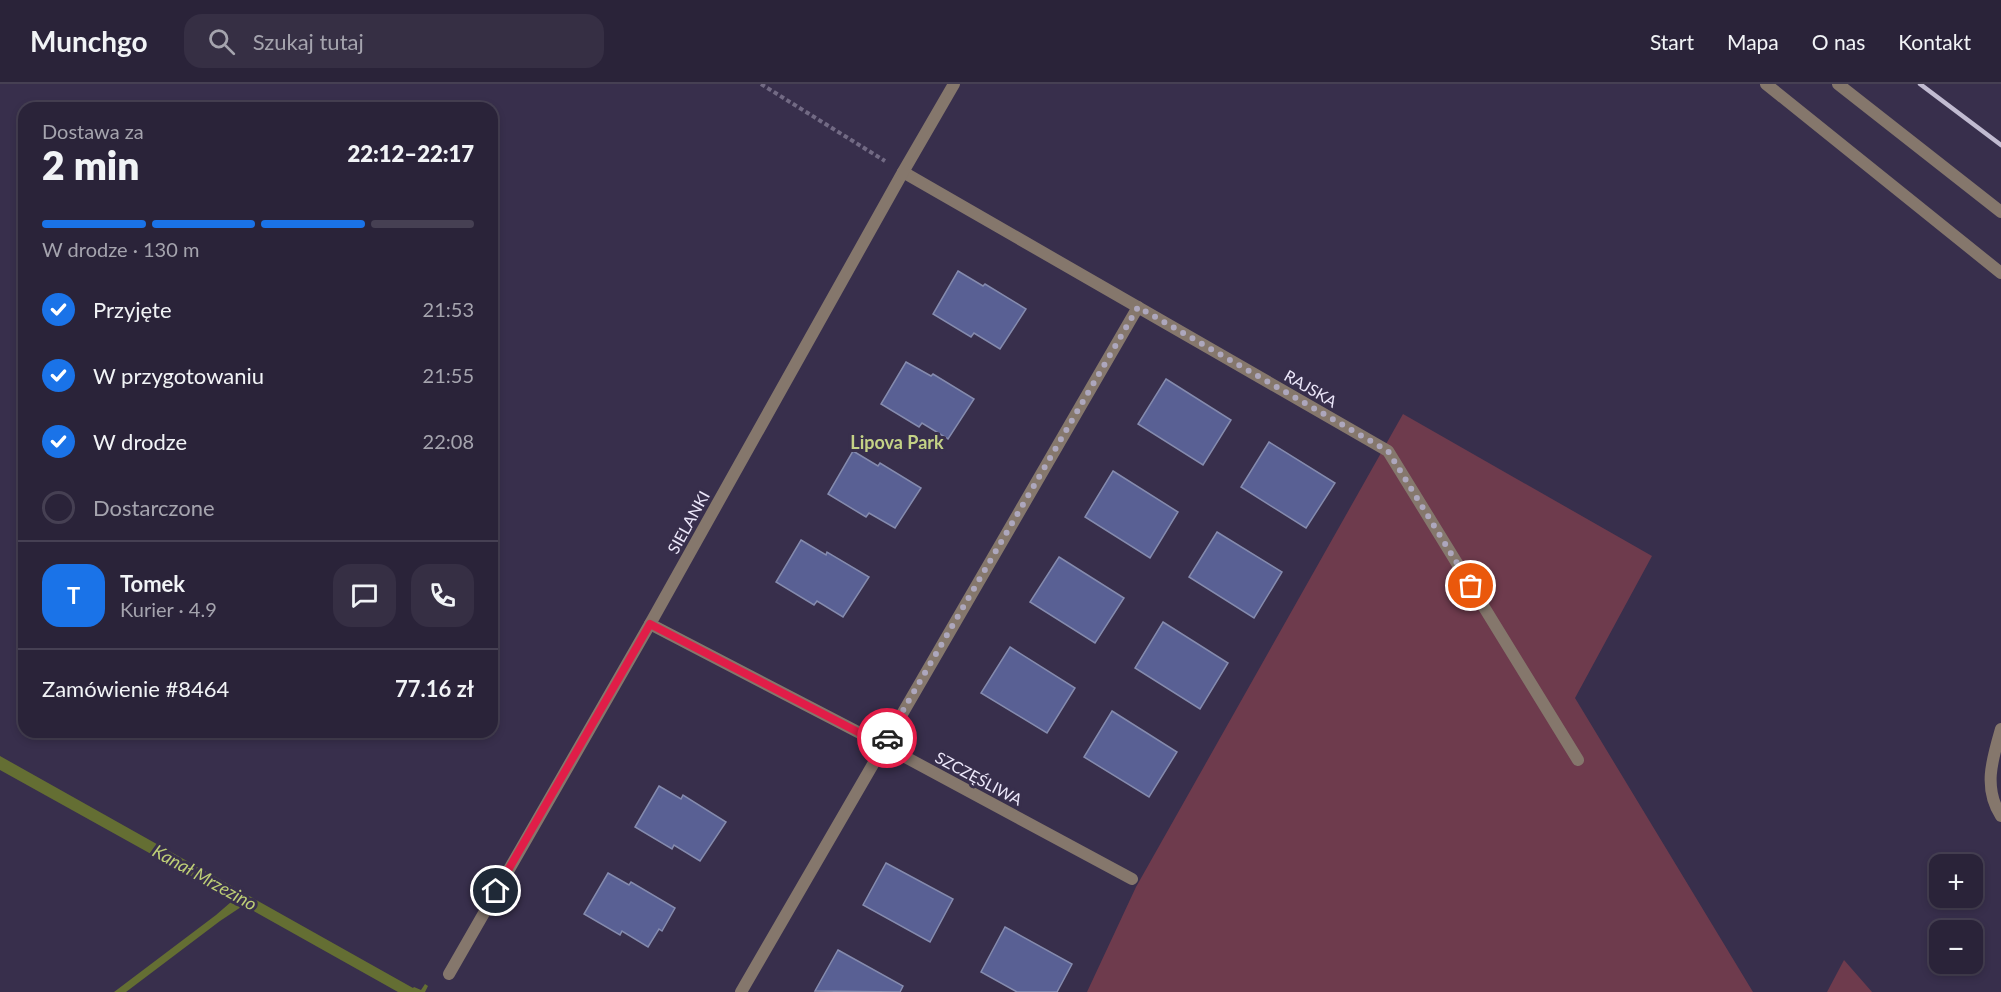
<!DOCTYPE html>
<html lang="pl">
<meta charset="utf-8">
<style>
body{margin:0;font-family:Lato,sans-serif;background:#362f44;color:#f1f3f6;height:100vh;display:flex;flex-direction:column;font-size:22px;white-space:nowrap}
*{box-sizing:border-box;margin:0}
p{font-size:20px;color:#a5a4ae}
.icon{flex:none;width:33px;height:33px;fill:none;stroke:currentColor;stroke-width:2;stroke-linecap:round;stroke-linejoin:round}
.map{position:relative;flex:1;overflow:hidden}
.sheet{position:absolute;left:18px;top:18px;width:480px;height:636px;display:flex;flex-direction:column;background:#2a2339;border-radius:18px;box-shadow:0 3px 9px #0003,0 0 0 2px #464053}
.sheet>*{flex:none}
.fabs{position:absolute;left:1929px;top:770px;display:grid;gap:12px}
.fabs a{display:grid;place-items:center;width:54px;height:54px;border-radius:12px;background:#2a2339;box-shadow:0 3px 9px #0003,0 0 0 2px #464053;font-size:30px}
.pin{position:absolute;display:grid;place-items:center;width:51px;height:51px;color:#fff;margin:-26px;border:3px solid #fff;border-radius:50%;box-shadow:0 2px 6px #0007}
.courier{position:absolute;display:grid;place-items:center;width:60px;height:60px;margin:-30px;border:4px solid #e11d48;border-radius:50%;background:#fff;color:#222;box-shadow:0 2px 8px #0007}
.head em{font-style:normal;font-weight:800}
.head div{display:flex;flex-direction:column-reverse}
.head{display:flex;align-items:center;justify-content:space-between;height:102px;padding:0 24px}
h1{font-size:39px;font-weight:800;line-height:45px}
.bar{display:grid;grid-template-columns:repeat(4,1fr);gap:9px 6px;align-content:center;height:72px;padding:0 24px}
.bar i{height:8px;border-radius:4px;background:#464053}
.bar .active{background:#1a73e8}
.bar p{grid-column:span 4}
.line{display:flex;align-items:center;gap:15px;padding:0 24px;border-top:2px solid #464053}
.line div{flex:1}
.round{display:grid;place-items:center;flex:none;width:63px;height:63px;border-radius:18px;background:#362f44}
ol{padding:0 24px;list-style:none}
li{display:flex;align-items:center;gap:18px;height:66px}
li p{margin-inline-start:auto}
li .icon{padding:6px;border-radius:50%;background:#1a73e8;color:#fff;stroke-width:4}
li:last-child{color:#a5a4ae}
li i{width:33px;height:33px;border:3px solid #464053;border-radius:50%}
header{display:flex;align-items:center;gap:36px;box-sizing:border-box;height:84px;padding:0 30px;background:#2a2339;border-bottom:2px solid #464053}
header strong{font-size:28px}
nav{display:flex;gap:33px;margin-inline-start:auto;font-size:21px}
.search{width:420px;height:54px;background:#362f44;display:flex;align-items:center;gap:15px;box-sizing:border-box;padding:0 21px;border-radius:18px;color:#a5a4ae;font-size:22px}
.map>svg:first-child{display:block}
.green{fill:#6e3b4d}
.water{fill:#646e33}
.building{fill:#596094;stroke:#858bae;stroke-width:1.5}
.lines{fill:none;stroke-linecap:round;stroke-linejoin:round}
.path{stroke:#726a84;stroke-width:4;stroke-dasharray:4.5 3;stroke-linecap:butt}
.service{stroke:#85776c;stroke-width:12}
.minor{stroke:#85776c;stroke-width:12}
.tertiary{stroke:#85776c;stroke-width:12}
.rail{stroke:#c1bbd1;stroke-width:4.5}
.done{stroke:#ada7bd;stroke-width:6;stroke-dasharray:0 10.8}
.route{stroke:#e11d48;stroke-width:8}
.labels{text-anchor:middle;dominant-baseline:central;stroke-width:6;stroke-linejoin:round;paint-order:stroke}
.street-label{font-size:16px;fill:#ece7fa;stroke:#382f4c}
.neighbourhood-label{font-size:18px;font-weight:bold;fill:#c4d286;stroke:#382f4c}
.water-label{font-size:18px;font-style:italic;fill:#bece76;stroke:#382f4c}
</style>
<header>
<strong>Munchgo</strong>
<div class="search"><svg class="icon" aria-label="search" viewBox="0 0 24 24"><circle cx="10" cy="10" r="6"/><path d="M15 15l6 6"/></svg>Szukaj tutaj</div>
<nav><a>Start</a><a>Mapa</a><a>O nas</a><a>Kontakt</a></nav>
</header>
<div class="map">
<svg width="2001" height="908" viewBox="0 0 2001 908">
<rect width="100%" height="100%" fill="#382f4c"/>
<!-- green -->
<g class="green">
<path d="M1403 330 1652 472 1575 614 1753 908H1087L1136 803Z"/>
<path d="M1844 876 1872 908H1827Z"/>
</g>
<!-- water -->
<path class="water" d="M0 672 413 904 414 903 421 906 425 900 428 902 425 908H398L250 825 241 823 220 837 126 908H114L216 831 231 818 232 815 0 686Z"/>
<!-- building -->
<g class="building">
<path d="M958 187 983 202 985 200 1026 225 1000 265 974 249 971 253 933 230Z"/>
<path d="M906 278 931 292 933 290 974 315 948 355 922 339 919 343 881 320Z"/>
<path d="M1166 295 1231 336 1203 381 1138 340Z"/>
<path d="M1269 358 1335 399 1306 444 1241 403Z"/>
<path d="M853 367 878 382 880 379 921 404 895 444 869 429 866 433 828 410Z"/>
<path d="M1113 387 1178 428 1150 474 1085 433Z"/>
<path d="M1217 448 1282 488 1254 534 1189 493Z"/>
<path d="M801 456 826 471 827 468 869 493 843 533 817 517 814 521 776 498Z"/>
<path d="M1059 473 1124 514 1095 559 1030 518Z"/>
<path d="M1163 538 1228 579 1200 625 1135 584Z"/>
<path d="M1010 563 1075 604 1047 649 981 609Z"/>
<path d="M1112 627 1177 668 1149 713 1084 673Z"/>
<path d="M659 702 681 715 683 711 726 738 700 777 674 761 672 765 635 743Z"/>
<path d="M886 779 953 815 930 858 863 821Z"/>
<path d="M608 789 629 801 631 798 675 824 662 847 659 845 648 863 622 847 620 851 584 830Z"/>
<path d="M1005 843 1072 880 1057 908H1017L981 888Z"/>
<path d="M838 866 903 902 900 908 815 907Z"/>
</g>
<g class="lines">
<!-- path -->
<path class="path" d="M761 0 885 77"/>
<!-- service -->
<path class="service" d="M741 908 1138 223"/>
<!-- minor -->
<g class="minor">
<path d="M1766 0 2001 189"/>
<path d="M903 88 1388 367 1578 676"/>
<path d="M650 540 883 661 1132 795"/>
<path d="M2001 645C1992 676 1983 704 2001 732"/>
<path d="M449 890 650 540 903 88 954 0"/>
</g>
<!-- tertiary -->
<path class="tertiary" d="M1838 0 2001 128"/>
<!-- rail -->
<path class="rail" d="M1920 0 2001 61"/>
</g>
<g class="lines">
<!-- done -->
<path class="done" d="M887 654 1138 223 1388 367 1471 502"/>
<!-- route -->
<path class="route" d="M496 807 650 540 883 661 887 654"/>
</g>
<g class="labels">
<!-- street labels -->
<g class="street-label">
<text transform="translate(1311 304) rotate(30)">RAJSKA</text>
<text transform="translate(688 438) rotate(-61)">SIELANKI</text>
<text transform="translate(979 694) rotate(28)">SZCZĘŚLIWA</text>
</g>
<!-- neighbourhood labels -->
<g class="neighbourhood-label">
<text x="897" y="358">Lipova Park</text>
</g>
<!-- water labels -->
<g class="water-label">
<text transform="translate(205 793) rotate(29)">Kanał Mrzezino</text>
</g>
</g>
</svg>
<div class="fabs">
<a>+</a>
<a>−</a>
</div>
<div class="pin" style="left:1471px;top:502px;background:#ea580c"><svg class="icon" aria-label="bag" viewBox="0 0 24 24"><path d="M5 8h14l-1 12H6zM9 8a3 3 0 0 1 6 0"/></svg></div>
<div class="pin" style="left:496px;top:807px;background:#1f2937"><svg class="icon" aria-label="home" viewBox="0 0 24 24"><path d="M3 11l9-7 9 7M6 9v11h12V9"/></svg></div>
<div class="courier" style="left:887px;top:654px"><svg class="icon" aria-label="car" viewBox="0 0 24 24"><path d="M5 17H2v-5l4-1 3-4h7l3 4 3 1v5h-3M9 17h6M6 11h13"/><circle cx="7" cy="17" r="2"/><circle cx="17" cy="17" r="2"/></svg></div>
<section class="sheet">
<div class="head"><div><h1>2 min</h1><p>Dostawa za</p></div><em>22:12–22:17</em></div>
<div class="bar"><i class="active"></i><i class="active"></i><i class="active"></i><i></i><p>W drodze · 130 m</p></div>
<ol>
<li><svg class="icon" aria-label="check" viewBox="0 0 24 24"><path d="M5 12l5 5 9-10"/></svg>Przyjęte<p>21:53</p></li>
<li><svg class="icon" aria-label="check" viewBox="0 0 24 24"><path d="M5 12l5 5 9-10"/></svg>W przygotowaniu<p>21:55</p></li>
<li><svg class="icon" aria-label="check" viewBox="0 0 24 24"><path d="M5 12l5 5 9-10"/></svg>W drodze<p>22:08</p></li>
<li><i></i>Dostarczone</li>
</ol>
<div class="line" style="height:108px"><b class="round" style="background:#1a73e8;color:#fff">T</b><div><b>Tomek</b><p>Kurier · 4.9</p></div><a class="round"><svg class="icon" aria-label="chat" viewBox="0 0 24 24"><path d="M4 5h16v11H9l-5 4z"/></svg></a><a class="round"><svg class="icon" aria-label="phone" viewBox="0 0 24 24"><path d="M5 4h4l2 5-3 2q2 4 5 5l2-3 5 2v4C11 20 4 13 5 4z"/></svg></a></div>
<div class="line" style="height:78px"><div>Zamówienie #8464</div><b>77.16 zł</b></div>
</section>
</div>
